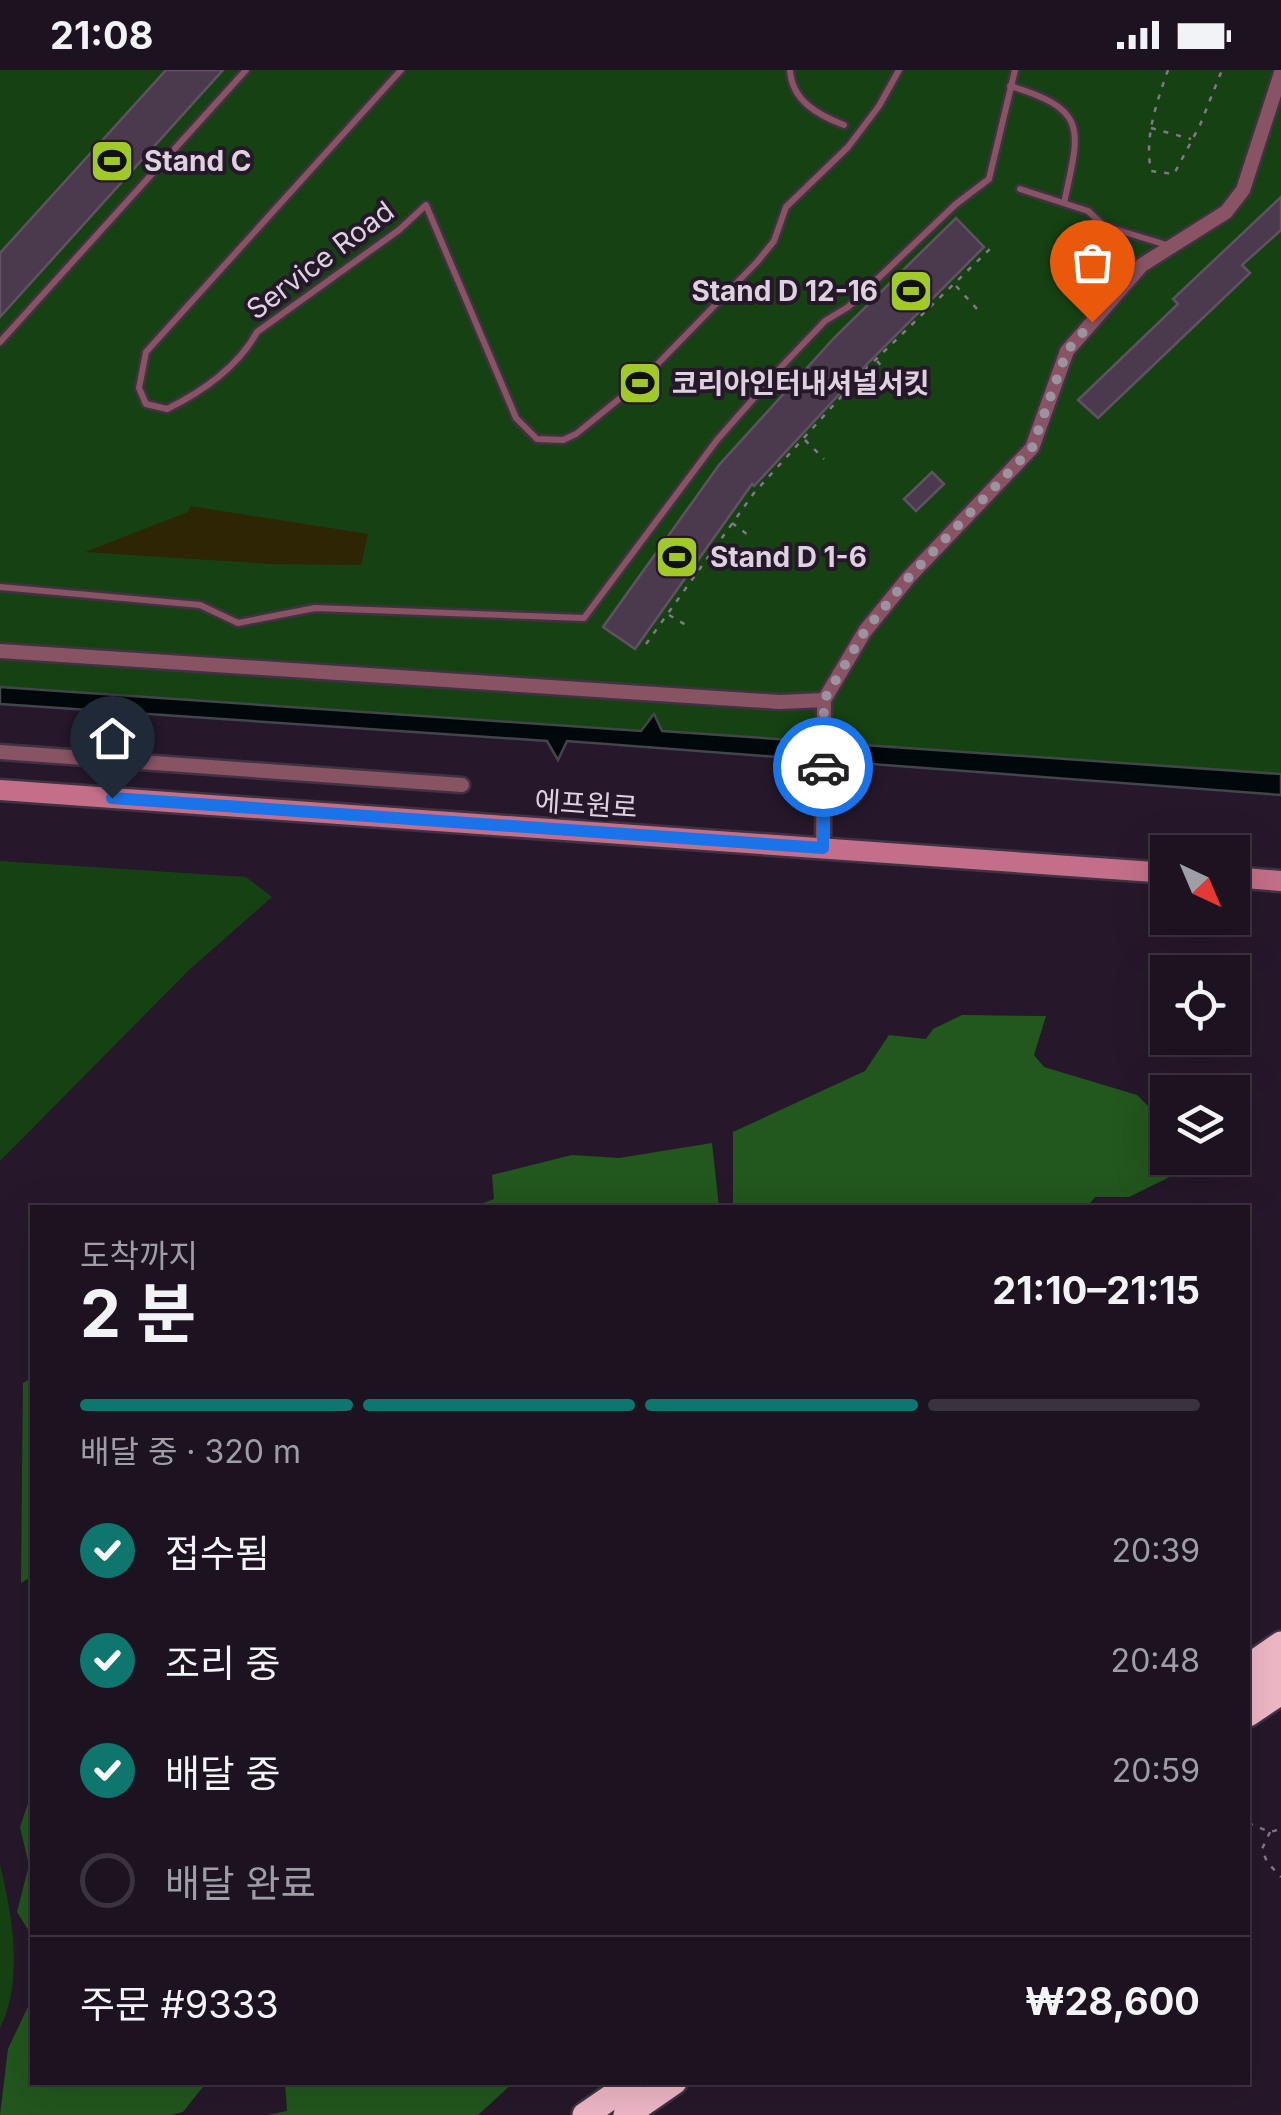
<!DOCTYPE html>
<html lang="ko">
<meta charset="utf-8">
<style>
body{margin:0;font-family:Inter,"Noto Sans KR",sans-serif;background:#251b29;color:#f1f3f6;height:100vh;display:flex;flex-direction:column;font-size:38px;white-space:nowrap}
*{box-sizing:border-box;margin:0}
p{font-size:32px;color:#a09ea5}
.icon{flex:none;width:55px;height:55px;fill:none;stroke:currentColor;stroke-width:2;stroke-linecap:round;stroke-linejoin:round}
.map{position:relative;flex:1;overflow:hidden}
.panel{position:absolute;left:30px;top:1135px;width:1220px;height:880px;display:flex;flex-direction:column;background:#1c1220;border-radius:0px;box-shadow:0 10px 40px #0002,0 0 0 2px #3a323e}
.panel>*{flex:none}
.needle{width:65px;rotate:136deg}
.fabs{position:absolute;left:1150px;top:765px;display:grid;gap:20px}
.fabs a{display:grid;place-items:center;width:100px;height:100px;border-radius:0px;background:#1c1220;box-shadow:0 10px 40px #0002,0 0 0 2px #3a323e;font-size:50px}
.pin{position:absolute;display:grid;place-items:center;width:85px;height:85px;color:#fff;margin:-102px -42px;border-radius:50% 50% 50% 0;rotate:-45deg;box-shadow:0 0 10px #0007}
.pin .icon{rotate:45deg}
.courier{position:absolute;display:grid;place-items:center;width:100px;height:100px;margin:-50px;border:8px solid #1a73e8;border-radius:50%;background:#fff;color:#222;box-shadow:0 2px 12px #0007}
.overview em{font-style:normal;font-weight:700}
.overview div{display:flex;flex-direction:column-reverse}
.overview{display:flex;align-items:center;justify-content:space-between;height:170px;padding:0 50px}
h1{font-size:65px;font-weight:700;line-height:75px}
.bar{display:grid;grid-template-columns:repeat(4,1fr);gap:15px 10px;align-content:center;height:120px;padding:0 50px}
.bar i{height:12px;border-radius:8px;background:#3a323e}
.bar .current{background:#0f766e}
.bar p{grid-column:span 4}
.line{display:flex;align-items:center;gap:25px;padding:0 50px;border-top:2px solid #3a323e}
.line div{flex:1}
ol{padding:0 50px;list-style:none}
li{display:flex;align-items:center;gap:30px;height:110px}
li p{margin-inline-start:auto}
li .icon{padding:10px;border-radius:50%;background:#0f766e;color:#fff;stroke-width:4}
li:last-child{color:#a09ea5}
li i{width:55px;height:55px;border:5px solid #3a323e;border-radius:50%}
.status{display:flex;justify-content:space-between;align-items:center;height:70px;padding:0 50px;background:#1c1220;direction:ltr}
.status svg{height:28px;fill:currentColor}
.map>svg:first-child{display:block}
.green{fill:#164213}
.forest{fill:#22571e}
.sand{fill:#2d2504}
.water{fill:#00080b;stroke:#42454b;stroke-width:2.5}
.building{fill:#4b3a4d;stroke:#625064;stroke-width:2.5}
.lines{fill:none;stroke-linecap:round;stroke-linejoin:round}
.lane-casing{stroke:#403243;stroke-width:11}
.street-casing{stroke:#403243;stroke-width:19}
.secondary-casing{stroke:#403243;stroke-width:25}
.highway-casing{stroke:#403243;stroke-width:30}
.path{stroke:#847887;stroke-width:2.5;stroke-dasharray:5 8;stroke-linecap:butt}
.lane{stroke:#885362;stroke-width:6}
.street{stroke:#885362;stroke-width:14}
.secondary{stroke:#c46f89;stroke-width:20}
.highway{stroke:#efb8c7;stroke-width:25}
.done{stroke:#9d92a0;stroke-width:10;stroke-dasharray:0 18}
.route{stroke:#1a73e8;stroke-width:12}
.labels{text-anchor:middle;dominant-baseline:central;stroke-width:8;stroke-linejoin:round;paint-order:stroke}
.poi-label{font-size:28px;font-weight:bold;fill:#ddd3df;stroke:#26182a;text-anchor:start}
.street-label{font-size:28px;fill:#ddd3df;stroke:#26182a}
</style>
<div class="status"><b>21:08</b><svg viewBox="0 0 49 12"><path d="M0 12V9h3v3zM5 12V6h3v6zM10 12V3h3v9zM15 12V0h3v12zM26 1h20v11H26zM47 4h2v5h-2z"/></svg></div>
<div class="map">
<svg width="1281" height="2045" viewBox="0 0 1281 2045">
<rect width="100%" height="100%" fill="#26182a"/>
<!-- green -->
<g class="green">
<path d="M0 0H1281V714L0 625Z"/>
<path d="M0 791 246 807 272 827 189 900 0 1091Z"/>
<path d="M0 1795C12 1844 24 1910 0 1958Z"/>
</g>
<!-- forest -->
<g class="forest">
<path d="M962 945 1046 946 1034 985 1044 997 1137 1025 1167 1055 1168 1088 1202 1091 1129 1127H1095L1087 1137H733V1062L865 1001 889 965 926 969 933 959Z"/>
<path d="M712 1073 719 1137H472L494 1129 492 1105 572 1085 619 1088Z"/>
<path d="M32 1308V1506L21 1513 23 1313Z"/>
<path d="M32 1722V1866L17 1842 29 1795 20 1757Z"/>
<path d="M32 1928V2012L206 2013 183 2042 171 2045H0L8 1979Z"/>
<path d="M285 2013V2012L513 2013 478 2045H267L287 2041Z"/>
</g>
<!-- sand -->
<path class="sand" d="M190 436 368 464 361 495 270 494 85 482 188 442Z"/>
<!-- water -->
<path class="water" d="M0 617 641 661 654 644 662 661 1281 704V725L567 671 558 690 547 671 0 634Z"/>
<!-- building -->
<g class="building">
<path d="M166 0H223L0 247V183Z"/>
<path d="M1281 127V160L1242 195 1250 203 1098 348 1078 330 1178 234 1173 229Z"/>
<path d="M956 148 984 177 870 291 754 416 752 414 635 579 603 557 719 395 834 268Z"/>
<path d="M932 402 944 414 916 441 904 429Z"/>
</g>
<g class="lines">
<!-- lane casing -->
<g class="lane-casing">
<g id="lane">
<path d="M401 0 146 282 139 318 146 334 167 339C202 322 239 296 257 262L399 160 426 135 516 348 537 369 563 370 576 364 640 312 757 192 774 171 786 137 848 77 879 36 899 0"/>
<path d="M790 0C792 31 818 45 844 55"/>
<path d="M1010 16C1091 40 1079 61 1064 133"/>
<path d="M1020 119 1088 141 1104 156 1167 175"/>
<path d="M0 272 246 0"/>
<path d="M0 517 200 535 238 553 315 538 584 548 717 370 783 295 825 251 848 237 956 134 989 109 1015 0"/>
</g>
</g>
<!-- street casing -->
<g class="street-casing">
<g id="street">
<path d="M0 581 780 632 824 630"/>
<path d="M0 682 462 715"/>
<path d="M823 778 824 630 865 561 909 507 1032 378 1067 281 1142 195 1226 142 1243 120 1281 3"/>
</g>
</g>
<!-- secondary casing -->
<g class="secondary-casing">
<g id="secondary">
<path d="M0 720 1168 803"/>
<path d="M1232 807 1281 811"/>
</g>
</g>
<!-- highway casing -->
<g class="highway-casing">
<g id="highway">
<path d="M1248 1597 1281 1574"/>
<path d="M1248 1618 1281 1596"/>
<path d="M1248 1644 1281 1622"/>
<path d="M585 2045 633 2012"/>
<path d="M626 2045 674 2012"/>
</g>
</g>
<!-- path -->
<g class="path">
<path d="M1168 0C1157 32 1144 66 1151 101L1174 104 1200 55 1222 0"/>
<path d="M1151 58 1191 69"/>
<path d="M956 216 978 240"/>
<path d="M877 291 900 316"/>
<path d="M805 370 824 389"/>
<path d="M732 453 751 467"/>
<path d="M669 545 691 558"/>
<path d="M646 574 754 423 868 297 991 178"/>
<path d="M1248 1753 1270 1762 1281 1759"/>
<path d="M1270 1762 1262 1779 1267 1792 1281 1807"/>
</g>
<!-- lane -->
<use href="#lane" class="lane"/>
<!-- street -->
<use href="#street" class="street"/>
<!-- secondary -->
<use href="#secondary" class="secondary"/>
<!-- highway -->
<use href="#highway" class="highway"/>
</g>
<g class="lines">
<!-- done -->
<path class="done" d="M823 697 824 630 865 561 909 507 1032 378 1067 281 1092 252"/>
<!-- route -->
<path class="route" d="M112 728 823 778V697"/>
</g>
<!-- icons -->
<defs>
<g id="stadium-square" transform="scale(2.25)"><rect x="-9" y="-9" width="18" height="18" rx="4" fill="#a1c929" stroke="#26182a"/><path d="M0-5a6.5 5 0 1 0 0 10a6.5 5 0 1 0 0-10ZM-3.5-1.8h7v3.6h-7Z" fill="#111"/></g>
</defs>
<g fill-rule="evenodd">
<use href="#stadium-square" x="112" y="91"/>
<use href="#stadium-square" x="911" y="221"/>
<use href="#stadium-square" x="640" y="313"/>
<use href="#stadium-square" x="677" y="487"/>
</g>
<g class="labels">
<!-- poi labels -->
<g class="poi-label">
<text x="144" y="91">Stand C</text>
<text x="878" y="221" text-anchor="end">Stand D 12-16</text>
<text x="672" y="313">코리아인터내셔널서킷</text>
<text x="710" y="487">Stand D 1-6</text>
</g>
<!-- street labels -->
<g class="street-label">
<text transform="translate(320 190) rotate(-37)">Service Road</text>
<text transform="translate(586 734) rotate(4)">에프원로</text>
</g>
</g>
</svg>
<div class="fabs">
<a><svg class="needle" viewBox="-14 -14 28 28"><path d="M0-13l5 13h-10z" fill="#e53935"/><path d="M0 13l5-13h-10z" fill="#a09ea5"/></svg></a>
<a><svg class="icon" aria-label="locate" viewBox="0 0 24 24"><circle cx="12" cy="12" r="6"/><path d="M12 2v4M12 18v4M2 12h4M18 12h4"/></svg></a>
<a><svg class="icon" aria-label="layers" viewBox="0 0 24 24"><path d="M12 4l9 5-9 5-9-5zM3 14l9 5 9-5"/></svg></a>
</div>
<div class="pin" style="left:1092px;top:252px;background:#ea580c"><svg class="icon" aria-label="bag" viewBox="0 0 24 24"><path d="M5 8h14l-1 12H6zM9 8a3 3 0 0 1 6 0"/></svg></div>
<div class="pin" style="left:112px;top:728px;background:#1f2937"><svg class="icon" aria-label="home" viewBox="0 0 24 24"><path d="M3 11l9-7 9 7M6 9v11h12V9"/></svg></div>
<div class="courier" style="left:823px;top:697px"><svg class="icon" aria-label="car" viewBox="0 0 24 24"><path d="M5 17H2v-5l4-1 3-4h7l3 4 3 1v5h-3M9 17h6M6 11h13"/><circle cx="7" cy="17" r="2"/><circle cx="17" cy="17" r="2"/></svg></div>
<section class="panel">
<div class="overview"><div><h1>2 분</h1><p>도착까지</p></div><em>21:10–21:15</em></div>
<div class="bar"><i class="current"></i><i class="current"></i><i class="current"></i><i></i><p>배달 중 · 320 m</p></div>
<ol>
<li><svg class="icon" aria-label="check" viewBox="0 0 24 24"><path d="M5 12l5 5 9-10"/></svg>접수됨<p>20:39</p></li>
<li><svg class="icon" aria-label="check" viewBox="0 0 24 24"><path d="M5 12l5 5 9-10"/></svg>조리 중<p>20:48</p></li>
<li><svg class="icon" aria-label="check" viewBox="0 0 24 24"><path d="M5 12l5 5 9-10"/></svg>배달 중<p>20:59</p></li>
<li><i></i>배달 완료</li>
</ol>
<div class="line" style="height:130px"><div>주문 #9333</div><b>₩28,600</b></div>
</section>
</div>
